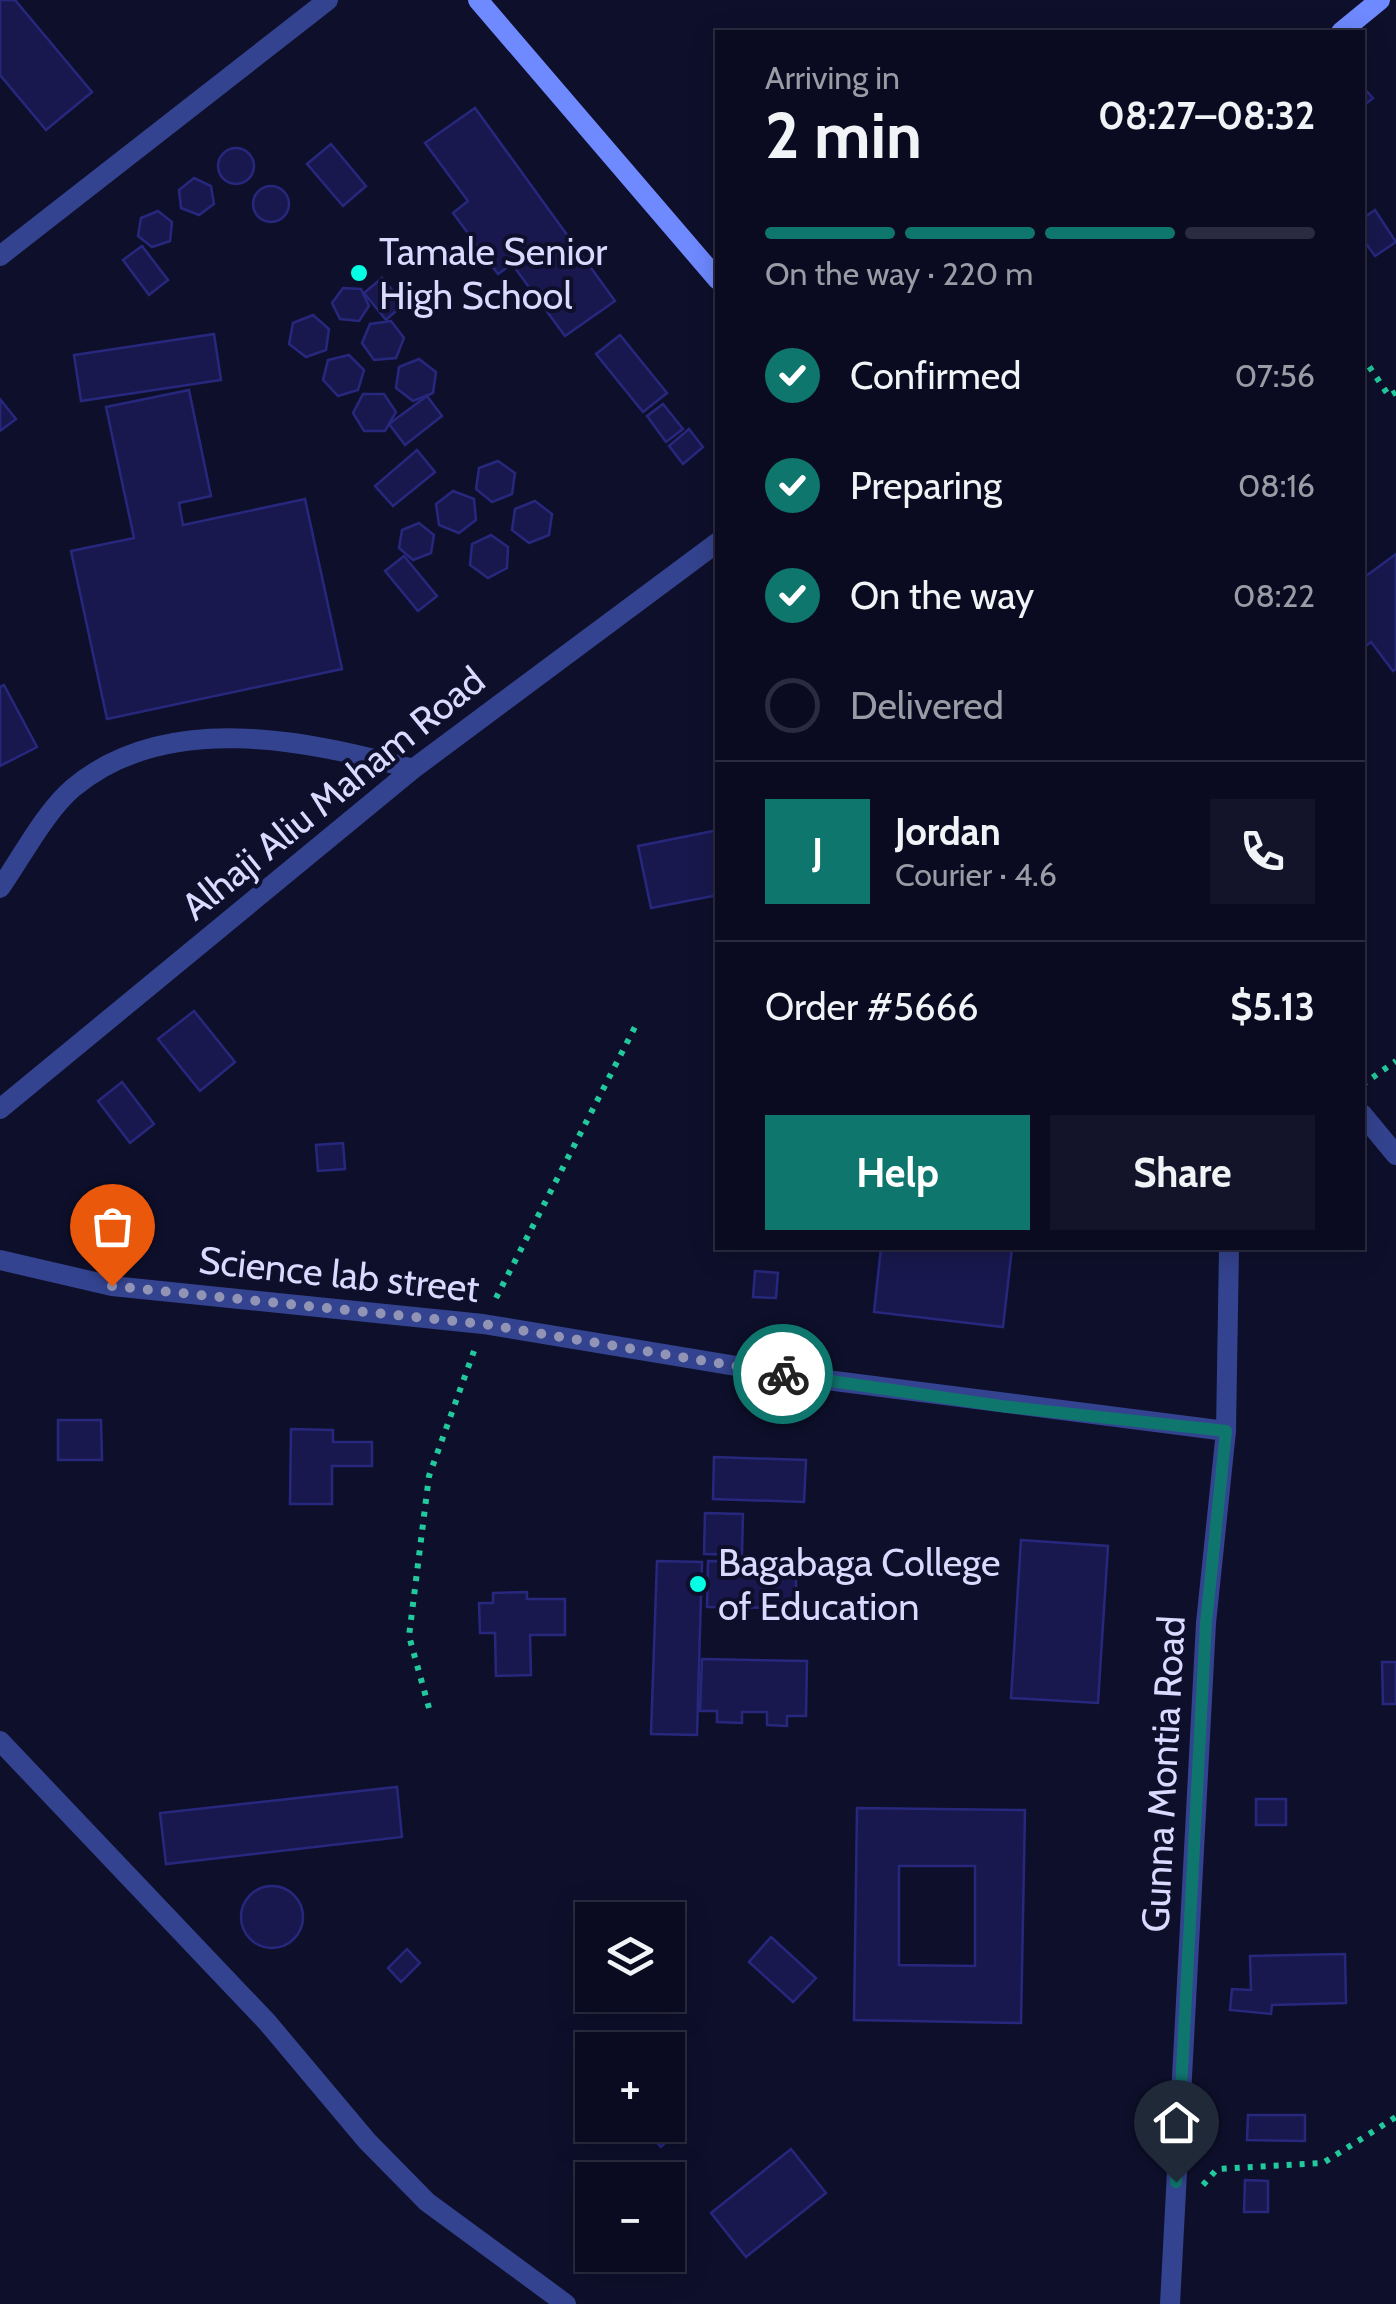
<!DOCTYPE html>
<meta charset="utf-8">
<style>
body{margin:0;font-family:Cabin,sans-serif;background:#131429;color:#f1f3f6;height:100vh;display:flex;flex-direction:column;font-size:38px;white-space:nowrap}
*{box-sizing:border-box;margin:0}
p{font-size:32px;color:#999ba5}
.icon{flex:none;width:55px;height:55px;fill:none;stroke:currentColor;stroke-width:2;stroke-linecap:round;stroke-linejoin:round}
.map{position:relative;flex:1;overflow:hidden}
.panel{position:absolute;left:715px;top:30px;width:650px;height:1220px;display:flex;flex-direction:column;background:#0a0b20;border-radius:0px;box-shadow:0 5px 25px #0003,0 0 0 2px #2a2b3e}
.panel>*{flex:none}
.tools{position:absolute;left:575px;top:1902px;display:grid;gap:20px}
.tools a{display:grid;place-items:center;width:110px;height:110px;border-radius:0px;background:#0a0b20;box-shadow:0 5px 25px #0003,0 0 0 2px #2a2b3e;font-size:50px}
.pin{position:absolute;display:grid;place-items:center;width:85px;height:85px;color:#fff;margin:-102px -42px;border-radius:50% 50% 50% 0;rotate:-45deg;box-shadow:0 0 10px #0007}
.pin .icon{rotate:45deg}
.courier{position:absolute;display:grid;place-items:center;width:100px;height:100px;margin:-50px;border:8px solid #0f766e;border-radius:50%;background:#fff;color:#222;box-shadow:0 2px 12px #0007}
.overview em{font-style:normal;font-weight:700}
.overview div{display:flex;flex-direction:column-reverse}
.overview{display:flex;align-items:center;justify-content:space-between;height:170px;padding:0 50px}
h1{font-size:65px;font-weight:700;line-height:75px}
.bar{display:grid;grid-template-columns:repeat(4,1fr);gap:15px 10px;align-content:center;height:120px;padding:0 50px}
.bar i{height:12px;border-radius:8px;background:#2a2b3e}
.bar .selected{background:#0f766e}
.bar p{grid-column:span 4}
.line{display:flex;align-items:center;gap:25px;padding:0 50px;border-top:2px solid #2a2b3e}
.line div{flex:1}
.round{display:grid;place-items:center;flex:none;width:105px;height:105px;border-radius:0px;background:#131429}
ol{padding:0 50px;list-style:none}
li{display:flex;align-items:center;gap:30px;height:110px}
li p{margin-inline-start:auto}
li .icon{padding:10px;border-radius:50%;background:#0f766e;color:#fff;stroke-width:4}
li:last-child{color:#999ba5}
li i{width:55px;height:55px;border:5px solid #2a2b3e;border-radius:50%}
.button{display:flex;gap:20px;margin-top:auto;padding:20px 50px}
.button a{flex:1;height:115px;border-radius:0px;background:#0f766e;color:#fff;font-size:40px;font-weight:700;line-height:115px;text-align:center}
.button a+a{background:#131429;color:#f1f3f6}
.map>svg:first-child{display:block}
.building{fill:#18184e;stroke:#27287d;stroke-width:2.5;fill-rule:evenodd}
.lines{fill:none;stroke-linecap:round;stroke-linejoin:round}
.path{stroke:#22c99d;stroke-width:6;stroke-dasharray:5 8;stroke-linecap:butt}
.lane{stroke:#34438f;stroke-width:20}
.street{stroke:#34438f;stroke-width:20}
.secondary{stroke:#6f89ff;stroke-width:20}
.done{stroke:#9194b5;stroke-width:10;stroke-dasharray:0 18}
.route{stroke:#0f766e;stroke-width:12}
.poi-dot{fill:#04ffe5;stroke:#0e0f2b;stroke-width:4}
.labels{text-anchor:middle;dominant-baseline:central;stroke-width:8;stroke-linejoin:round;paint-order:stroke}
.poi-label{font-size:38px;fill:#d8dbff;stroke:#0e0f2b;text-anchor:start}
.street-label{font-size:38px;fill:#d8dbff;stroke:#0e0f2b}
</style>
<div class="map">
<svg width="1396" height="2304" viewBox="0 0 1396 2304">
<rect width="100%" height="100%" fill="#0e0f2b"/>
<!-- building -->
<g class="building">
<path d="M0 0H15L92 92 46 130 0 75Z"/>
<path d="M1362 86 1373 98 1362 107Z"/>
<path d="M475 108 615 301 565 336 512 264 498 274 453 213 468 201 425 143Z"/>
<path d="M331 144 366 186 343 206 307 164Z"/>
<circle cx="236" cy="166" r="18"/>
<path d="M194 178 211 186 214 204 199 215 181 208 179 190Z"/>
<circle cx="271" cy="204" r="18"/>
<path d="M1375 210 1396 242 1375 256 1362 238V219Z"/>
<path d="M158 211 172 222 170 241 152 247 138 236 141 218Z"/>
<path d="M142 246 168 280 149 295 123 260Z"/>
<path d="M382 278 404 304 386 320 364 293Z"/>
<path d="M343 288 361 289 369 306 359 321 340 319 332 303Z"/>
<path d="M313 315 329 329 326 350 306 357 289 344 293 323Z"/>
<path d="M391 321 404 338 396 358 374 360 362 343 370 324Z"/>
<path d="M214 334 221 380 81 401 74 355Z"/>
<path d="M620 335 667 393 643 412 596 354Z"/>
<path d="M349 355 364 370 358 390 338 396 323 380 328 360Z"/>
<path d="M419 359 436 372 433 393 413 401 396 388 399 367Z"/>
<path d="M189 390 211 496 179 503 183 525 305 499 342 669 107 719 71 551 134 538 106 407Z"/>
<path d="M363 394H384L396 412 385 431H364L353 413Z"/>
<path d="M427 396 442 416 405 445 389 424Z"/>
<path d="M0 399 16 419 0 431Z"/>
<path d="M663 404 683 429 666 442 647 416Z"/>
<path d="M689 429 703 447 683 464 669 446Z"/>
<path d="M417 450 435 472 393 506 375 486Z"/>
<path d="M498 461 515 473 512 494 492 502 476 489 479 468Z"/>
<path d="M453 491 474 499 476 520 459 533 439 525 436 504Z"/>
<path d="M535 501 552 514 549 535 529 543 512 530 515 509Z"/>
<path d="M419 523 434 535 431 553 413 560 399 548 402 530Z"/>
<path d="M491 535 508 547 507 568 488 578 470 565 472 544Z"/>
<path d="M1396 554V669L1393 671 1371 642 1362 649V579Z"/>
<path d="M404 556 437 596 418 611 385 571Z"/>
<path d="M4 685 37 747 0 766V687Z"/>
<path d="M718 830V895L651 908 638 846Z"/>
<path d="M194 1011 235 1062 200 1091 158 1039Z"/>
<path d="M122 1082 154 1124 130 1143 98 1101Z"/>
<path d="M343 1143 345 1169 318 1171 316 1145Z"/>
<path d="M881 1248H1012L1003 1327 874 1312Z"/>
<path d="M755 1271 778 1273 776 1298 753 1297Z"/>
<path d="M58 1420H101L102 1460H58Z"/>
<path d="M291 1429 333 1430V1442H372V1466H332V1504H290Z"/>
<path d="M714 1457 806 1460 804 1502 713 1499Z"/>
<path d="M705 1513 743 1514 742 1555 704 1554Z"/>
<path d="M1021 1540 1108 1546 1098 1703 1011 1698Z"/>
<path d="M657 1561 702 1562 697 1735 651 1734Z"/>
<path d="M708 1561 796 1562V1608L707 1607Z"/>
<path d="M527 1592V1599H565V1635H530L531 1675 496 1676 495 1633H480L479 1603H493V1593Z"/>
<path d="M702 1659 807 1661 806 1716H787V1726L767 1725V1712H742V1723L717 1722V1711H700Z"/>
<path d="M1382 1662H1396V1704H1383Z"/>
<path d="M397 1787 402 1837 166 1864 160 1813Z"/>
<rect x="1256" y="1799" width="30" height="26"/>
<path d="M857 1808 1025 1810 1021 2023 854 2020ZM899 1866H975V1966L899 1965Z"/>
<circle cx="272" cy="1917" r="31"/>
<path d="M771 1937 816 1978 793 2002 749 1962Z"/>
<path d="M407 1949 420 1963 401 1982 388 1968Z"/>
<path d="M1345 1954 1346 2003 1272 2005 1271 2014 1230 2010 1232 1989 1251 1990 1250 1956Z"/>
<path d="M1248 2115H1305V2141L1247 2140Z"/>
<path d="M668 2118 679 2129 661 2147 640 2125H668Z"/>
<path d="M791 2149 826 2193 746 2257 711 2213Z"/>
<path d="M1245 2180 1268 2181V2212H1244Z"/>
</g>
<g class="lines">
<!-- path -->
<g class="path">
<path d="M1362 356 1389 396 1396 392"/>
<path d="M1362 1085 1396 1061"/>
<path d="M496 1298 637 1023"/>
<path d="M429 1708 409 1636 429 1476 474 1351"/>
<path d="M1203 2185 1217 2169 1323 2163 1396 2117"/>
</g>
<!-- lane -->
<path class="lane" d="M0 888C22 857 44 813 73 788 166 710 306 740 413 769"/>
<!-- street -->
<g class="street">
<path d="M0 256 328 0"/>
<path d="M0 1109 413 769 718 542"/>
<path d="M1362 1114 1396 1155"/>
<path d="M0 1260 112 1286 483 1324 803 1377 1226 1431"/>
<path d="M0 1741 267 2022 367 2141 427 2202 566 2304"/>
<path d="M1170 2304 1206 1623 1226 1431 1229 1248"/>
</g>
<!-- secondary -->
<g class="secondary">
<path d="M478 0 718 280"/>
<path d="M1341 32 1380 0"/>
</g>
</g>
<g class="lines">
<!-- done -->
<path class="done" d="M112 1286 483 1324 783 1374"/>
<!-- route -->
<path class="route" d="M783 1374 1001 1406 1226 1431 1206 1623 1176 2182"/>
</g>
<!-- markers -->
<g class="poi-dot">
<circle cx="359" cy="273" r="10"/>
<circle cx="698" cy="1584" r="10"/>
</g>
<g class="labels">
<!-- poi labels -->
<g class="poi-label">
<text x="379" y="251">Tamale Senior<tspan x="379" dy="44">High School</tspan></text>
<text x="718" y="1562">Bagabaga College<tspan x="718" dy="44">of Education</tspan></text>
</g>
<!-- street labels -->
<g class="street-label">
<text transform="translate(333 793) rotate(-39)">Alhaji Aliu Maham Road</text>
<text transform="translate(339 1274) rotate(6)">Science lab street</text>
<text transform="translate(1163 1774) rotate(-87)">Gunna Montia Road</text>
</g>
</g>
</svg>
<div class="tools">
<a><svg class="icon" aria-label="layers" viewBox="0 0 24 24"><path d="M12 4l9 5-9 5-9-5zM3 14l9 5 9-5"/></svg></a>
<a>+</a>
<a>−</a>
</div>
<div class="pin" style="left:112px;top:1286px;background:#ea580c"><svg class="icon" aria-label="bag" viewBox="0 0 24 24"><path d="M5 8h14l-1 12H6zM9 8a3 3 0 0 1 6 0"/></svg></div>
<div class="pin" style="left:1176px;top:2182px;background:#1f2937"><svg class="icon" aria-label="home" viewBox="0 0 24 24"><path d="M3 11l9-7 9 7M6 9v11h12V9"/></svg></div>
<div class="courier" style="left:783px;top:1374px"><svg class="icon" aria-label="bike" viewBox="0 0 24 24"><circle cx="6" cy="16" r="4"/><circle cx="18" cy="16" r="4"/><path d="M6 16l4-8h5l3 8M10 8l3 8H6M13 5h3"/></svg></div>
<section class="panel">
<div class="overview"><div><h1>2 min</h1><p>Arriving in</p></div><em>08:27–08:32</em></div>
<div class="bar"><i class="selected"></i><i class="selected"></i><i class="selected"></i><i></i><p>On the way · 220 m</p></div>
<ol>
<li><svg class="icon" aria-label="check" viewBox="0 0 24 24"><path d="M5 12l5 5 9-10"/></svg>Confirmed<p>07:56</p></li>
<li><svg class="icon" aria-label="check" viewBox="0 0 24 24"><path d="M5 12l5 5 9-10"/></svg>Preparing<p>08:16</p></li>
<li><svg class="icon" aria-label="check" viewBox="0 0 24 24"><path d="M5 12l5 5 9-10"/></svg>On the way<p>08:22</p></li>
<li><i></i>Delivered</li>
</ol>
<div class="line" style="height:180px"><b class="round" style="background:#0f766e;color:#fff">J</b><div><b>Jordan</b><p>Courier · 4.6</p></div><a class="round"><svg class="icon" aria-label="phone" viewBox="0 0 24 24"><path d="M5 4h4l2 5-3 2q2 4 5 5l2-3 5 2v4C11 20 4 13 5 4z"/></svg></a></div>
<div class="line" style="height:130px"><div>Order #5666</div><b>$5.13</b></div>
<div class="button"><a>Help</a><a>Share</a></div>
</section>
</div>
